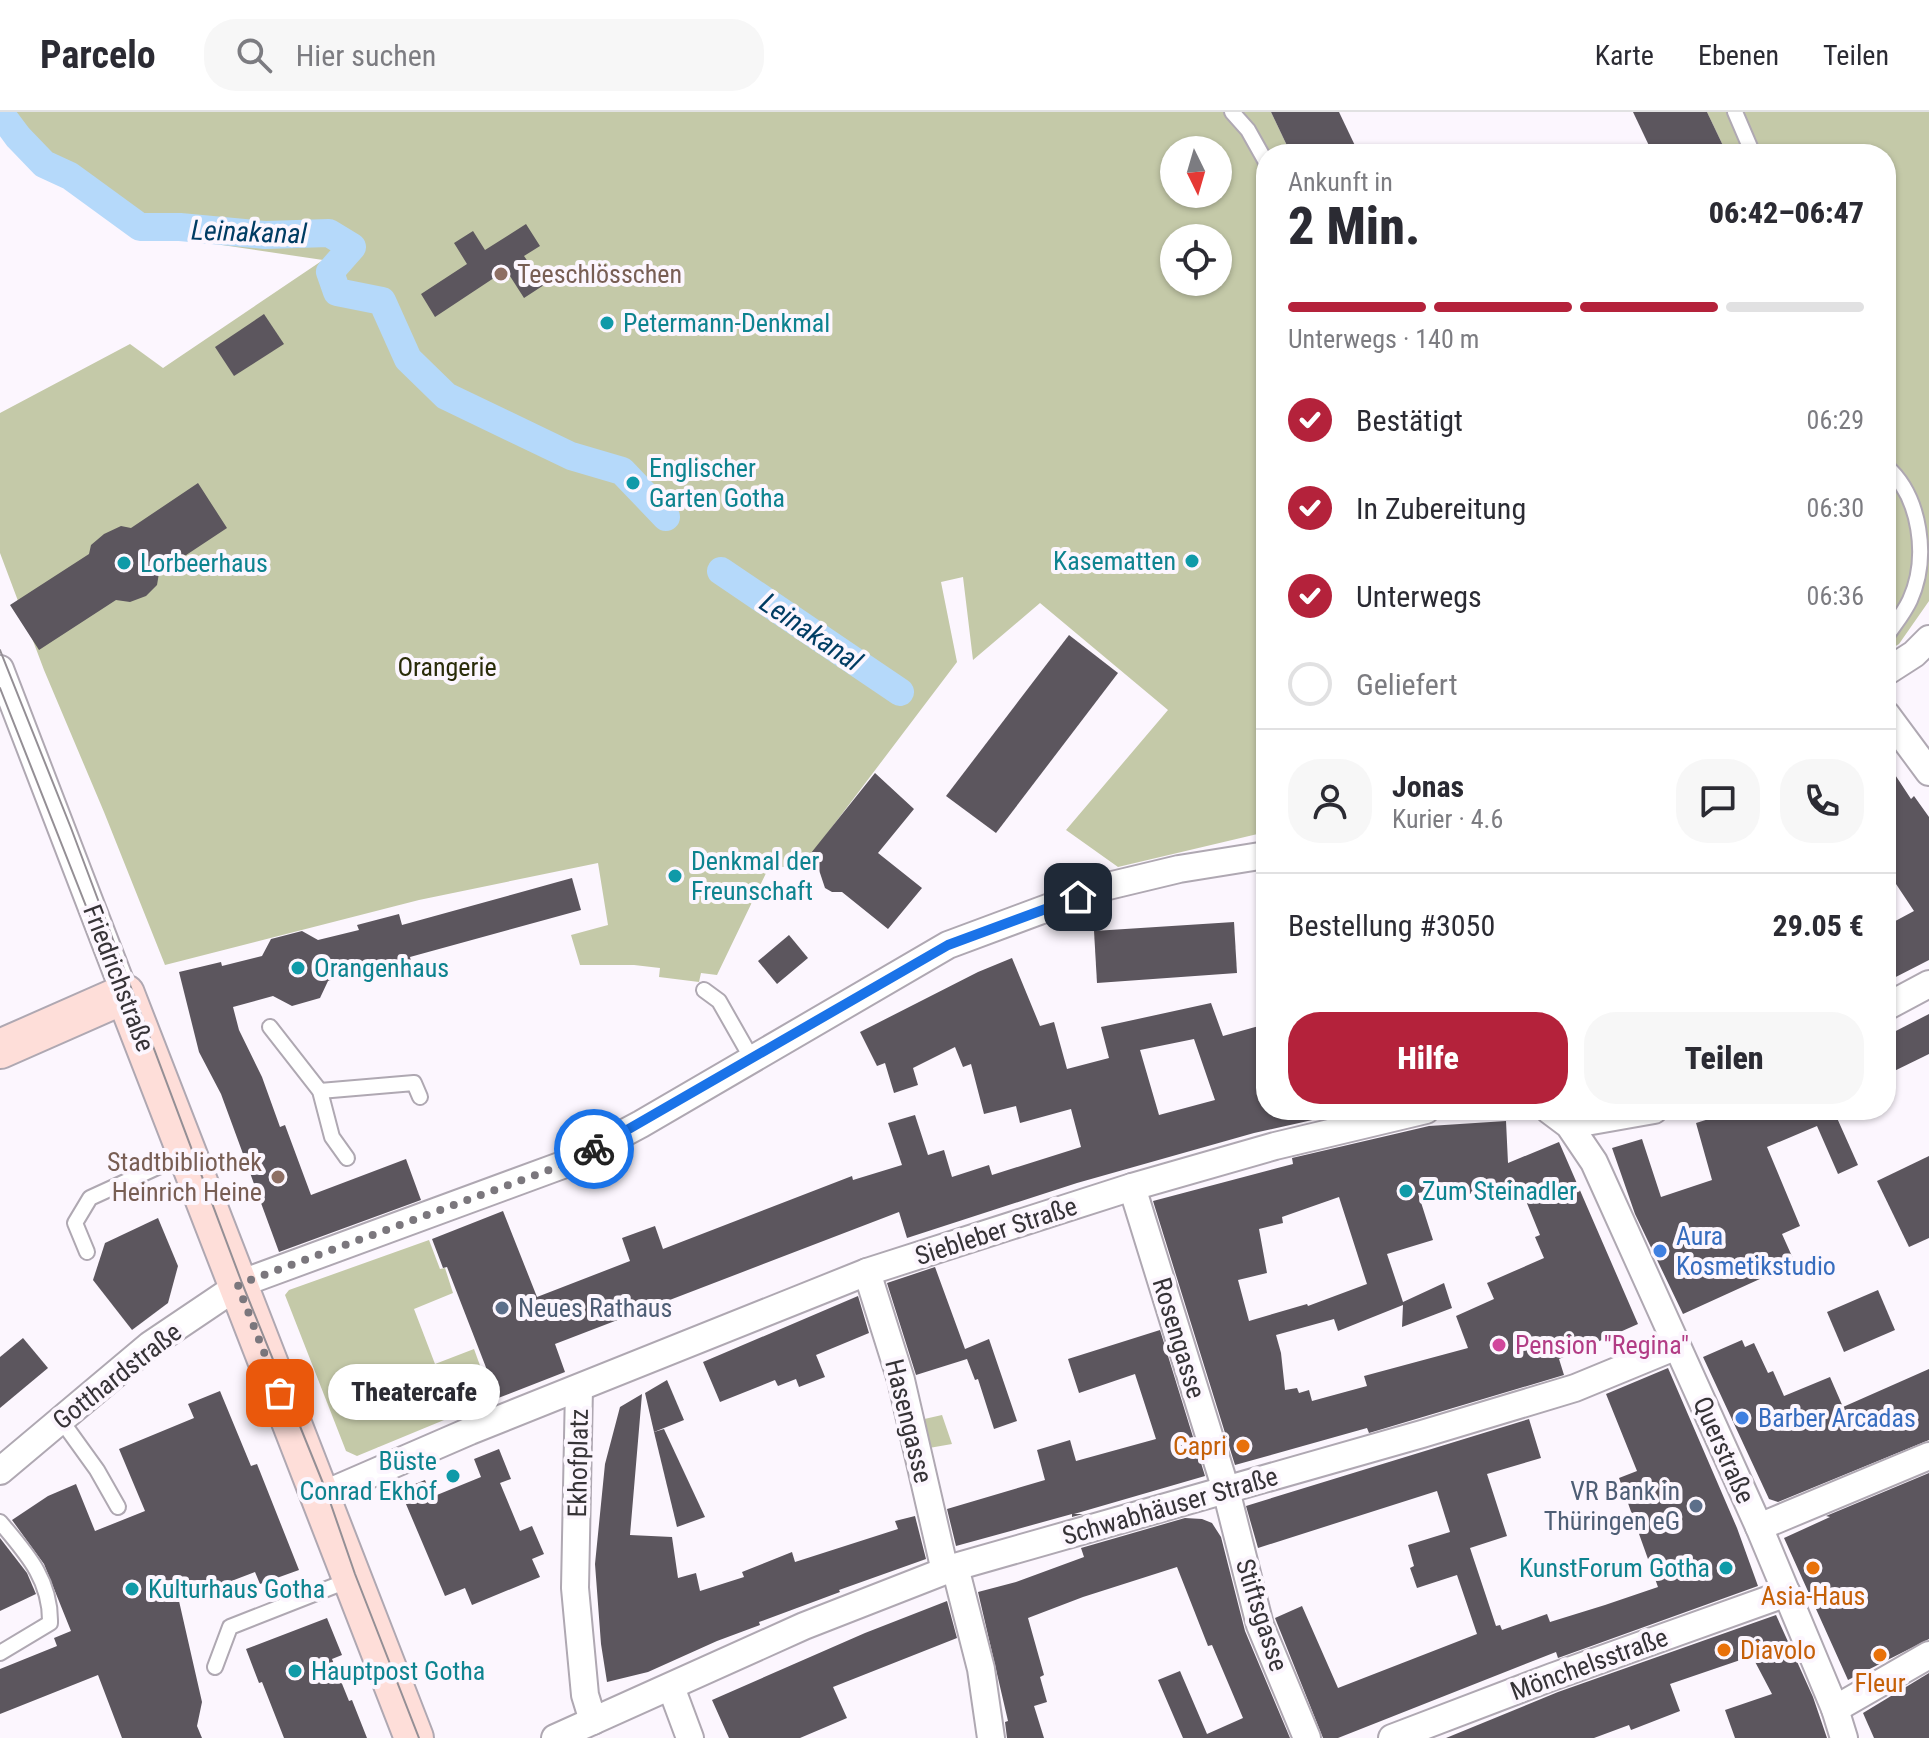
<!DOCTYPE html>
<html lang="de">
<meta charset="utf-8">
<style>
body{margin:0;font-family:"Roboto Condensed",sans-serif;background:#f7f7f7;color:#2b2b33;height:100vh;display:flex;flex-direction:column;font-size:30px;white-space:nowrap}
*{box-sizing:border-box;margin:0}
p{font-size:26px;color:#7c7c81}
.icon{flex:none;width:44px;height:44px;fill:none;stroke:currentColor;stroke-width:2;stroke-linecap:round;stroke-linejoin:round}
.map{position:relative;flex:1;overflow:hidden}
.panel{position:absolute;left:1256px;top:32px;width:640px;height:976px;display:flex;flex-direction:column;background:#fff;border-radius:32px;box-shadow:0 2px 6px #0004}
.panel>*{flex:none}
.needle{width:52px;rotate:175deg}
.controls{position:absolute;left:1160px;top:24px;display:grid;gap:16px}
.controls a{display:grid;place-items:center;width:72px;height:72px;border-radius:50%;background:#fff;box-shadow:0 2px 6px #0004;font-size:40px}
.pin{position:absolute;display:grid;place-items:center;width:68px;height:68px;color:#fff;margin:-34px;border-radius:16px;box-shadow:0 4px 12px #0006}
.courier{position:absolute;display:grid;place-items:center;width:80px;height:80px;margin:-40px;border:6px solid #1a73e8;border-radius:50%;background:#fff;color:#222;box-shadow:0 2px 10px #0007}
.bubble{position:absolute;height:56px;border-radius:28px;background:#fff;box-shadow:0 2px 6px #0004;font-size:26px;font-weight:800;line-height:56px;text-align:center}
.overview em{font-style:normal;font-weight:800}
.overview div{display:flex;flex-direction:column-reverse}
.overview{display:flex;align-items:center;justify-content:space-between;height:136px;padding:0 32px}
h1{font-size:52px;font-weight:800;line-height:60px}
.bar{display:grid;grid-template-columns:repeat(4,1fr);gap:12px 8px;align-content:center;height:96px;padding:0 32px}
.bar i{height:10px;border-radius:6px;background:#e1e1e2}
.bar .on{background:#b4223b}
.bar p{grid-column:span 4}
.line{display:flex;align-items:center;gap:20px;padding:0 32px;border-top:2px solid #e1e1e2}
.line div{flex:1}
.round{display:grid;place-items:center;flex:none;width:84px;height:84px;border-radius:32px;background:#f7f7f7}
ol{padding:0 32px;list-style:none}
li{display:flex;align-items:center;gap:24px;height:88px}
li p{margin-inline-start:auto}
li .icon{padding:8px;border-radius:50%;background:#b4223b;color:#fff;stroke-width:4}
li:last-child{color:#7c7c81}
li i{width:44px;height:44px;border:4px solid #e1e1e2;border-radius:50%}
.cta{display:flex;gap:16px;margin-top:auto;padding:16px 32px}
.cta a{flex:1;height:92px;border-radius:32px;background:#b4223b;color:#fff;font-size:32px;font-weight:800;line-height:92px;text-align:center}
.cta a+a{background:#f7f7f7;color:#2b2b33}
header{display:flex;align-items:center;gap:48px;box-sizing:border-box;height:112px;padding:0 40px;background:#fff;border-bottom:2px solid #e1e1e2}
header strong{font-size:38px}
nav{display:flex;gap:44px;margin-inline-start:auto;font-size:28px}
.search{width:560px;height:72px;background:#f7f7f7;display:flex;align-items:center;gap:20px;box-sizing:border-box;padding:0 28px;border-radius:32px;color:#7c7c81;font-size:30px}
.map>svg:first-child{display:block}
.green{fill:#c4c9a8;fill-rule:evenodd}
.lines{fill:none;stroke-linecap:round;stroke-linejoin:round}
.canal{stroke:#b5d9fa;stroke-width:28}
.building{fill:#5c565e;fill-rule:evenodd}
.lane-casing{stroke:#afa8b2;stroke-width:18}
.street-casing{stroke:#afa8b2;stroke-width:30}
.secondary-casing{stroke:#afa8b2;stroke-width:42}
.lane{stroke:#fff;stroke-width:14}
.street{stroke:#fff;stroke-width:26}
.secondary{stroke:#feded9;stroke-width:38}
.tram{stroke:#948f95;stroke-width:2}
.done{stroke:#7b777d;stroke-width:8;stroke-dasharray:0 14.4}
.route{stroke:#1a73e8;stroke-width:10}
.education-dot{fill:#8d6e63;stroke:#fcf6fe;stroke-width:3}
.culture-dot{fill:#0f9aa8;stroke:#fcf6fe;stroke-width:3}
.shop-dot{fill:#3f7fe0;stroke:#fcf6fe;stroke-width:3}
.service-dot{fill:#5c6f8a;stroke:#fcf6fe;stroke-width:3}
.hotel-dot{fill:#d1479c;stroke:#fcf6fe;stroke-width:3}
.food-dot{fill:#e8710a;stroke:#fcf6fe;stroke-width:3}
.labels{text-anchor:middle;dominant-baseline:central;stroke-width:8;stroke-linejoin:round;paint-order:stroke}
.education-label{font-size:26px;fill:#785e54;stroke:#fcf6fe;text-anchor:start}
.culture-label{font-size:26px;fill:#0d838f;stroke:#fcf6fe;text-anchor:start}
.park-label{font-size:26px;fill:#2a2c09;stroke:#fcf6fe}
.street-label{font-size:26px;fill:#363337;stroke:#fcf6fe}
.shop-label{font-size:26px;fill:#366cbe;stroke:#fcf6fe;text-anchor:start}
.service-label{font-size:26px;fill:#4e5e75;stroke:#fcf6fe;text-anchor:start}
.hotel-label{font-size:26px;fill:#b23c85;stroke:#fcf6fe;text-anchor:start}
.food-label{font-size:26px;fill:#c56008;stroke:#fcf6fe}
.water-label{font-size:28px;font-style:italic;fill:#003c63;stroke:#fcf6fe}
</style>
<header>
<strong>Parcelo</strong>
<div class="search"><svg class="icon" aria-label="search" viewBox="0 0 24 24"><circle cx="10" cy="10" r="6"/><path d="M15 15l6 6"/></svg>Hier suchen</div>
<nav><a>Karte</a><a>Ebenen</a><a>Teilen</a></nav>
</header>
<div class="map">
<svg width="1929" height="1626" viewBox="0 0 1929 1626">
<rect width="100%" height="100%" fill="#fcf6fe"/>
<!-- green -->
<g class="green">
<path d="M0 0H1271L1291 42H1266V720L1118 755 1066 718 1168 598 1040 491 973 548 963 465 941 470 957 550 804 752 768 757 717 863 701 861 699 870 659 865 660 856 634 853H580L571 823 608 813 598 751 419 788 165 853 104 700 44 558 0 441V301L130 232 163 256 323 148 140 121 43 61 0 4ZM1174 38H1218V82H1174ZM1174 126H1218V170H1174Z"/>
<path d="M1707 0H1929V489L1899 532 1886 540V42H1727Z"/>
<path d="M429 1128 440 1157 445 1156 453 1181 414 1197 435 1252 474 1237 482 1259 479 1261 490 1289 357 1344 346 1339 285 1183 289 1178Z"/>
<path d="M942 1303 952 1332 929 1336 920 1308Z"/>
</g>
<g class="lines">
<!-- canal -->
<g class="canal">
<path d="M0 1 18 25 44 52 70 64 140 115H180L265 123 329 121 352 135 330 160 337 180 382 189 408 247 446 284 571 344 622 359 666 405"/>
<path d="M721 459 900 580"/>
</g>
</g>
<!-- building -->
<g class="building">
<path d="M1271 0H1339L1359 42H1291Z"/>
<path d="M1633 0H1707L1727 42H1653Z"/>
<path d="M526 112 540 134 524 144 544 173 524 186 506 158 435 205 421 182 467 152 454 131 473 119 485 138Z"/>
<path d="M264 202 284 232 234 264 215 235Z"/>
<path d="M198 371 227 416 159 461 157 473 146 484 130 490 116 488 39 538 10 493 89 442 91 433 104 422 121 414 131 416Z"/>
<path d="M1069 523 1118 561 996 721 946 684Z"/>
<path d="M1886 649 1911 687 1914 684 1929 705V848L1886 870V814L1914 799 1886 757Z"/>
<path d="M875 661 914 697 878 741 922 776 888 817 842 780H832L825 776 817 752 807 746Z"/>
<path d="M572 766 581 798 410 845 412 854 371 864 370 859 328 869 320 886 292 894 273 884 233 895 239 918 262 965 280 1015 285 1013 311 1083 406 1047 421 1088 279 1140 221 982 199 940 179 860 221 850 222 854 262 844 271 827 302 819 318 828 359 818 357 813 399 802 402 813Z"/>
<path d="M1234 810 1237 861 1097 871 1094 819Z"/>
<path d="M789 823 808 846 777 872 758 849Z"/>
<path d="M1012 846 1040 914 1054 910 1067 957 1109 946 1101 915 1211 891 1223 924 1266 912V998H1357L1254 1021 1077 1071 907 1126 899 1100 555 1232 565 1260 493 1288 482 1260 487 1258 447 1155 443 1156 432 1127 503 1099 537 1185 630 1149 622 1126 655 1114 663 1137 852 1064 853 1068 902 1053 888 1011 915 1003 928 1043 944 1038 952 1065 989 1053 992 1063 1081 1035 1071 997 1020 1011 1016 994 984 1002 971 952 963 955 955 935 913 956 918 973 894 981 885 951 877 954 860 920 978 860ZM1194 927 1215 988 1159 1003 1140 938Z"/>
<path d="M1929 902V942L1886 963V924Z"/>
<path d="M1738 998H1855L1837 1006 1858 1053 1838 1062 1817 1014 1767 1035 1800 1114 1782 1122 1795 1151 1683 1202 1635 1102 1612 1036 1642 1027 1661 1085 1712 1068 1696 1011Z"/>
<path d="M1506 1009 1508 1051 1559 1030 1638 1212 1559 1247 1564 1263 1369 1321 1367 1316 1235 1353 1153 1089 1293 1052 1292 1046 1429 1014ZM1465 1073 1466 1082 1522 1079 1540 1123 1535 1125 1544 1146 1487 1171 1494 1187 1456 1204 1468 1236 1364 1264 1367 1274 1312 1289 1309 1278 1299 1281 1297 1276 1285 1278 1281 1241 1276 1223 1334 1207 1338 1219 1403 1193 1402 1215 1452 1196 1444 1171 1403 1190 1387 1142 1433 1128 1418 1081ZM1339 1085 1367 1172 1308 1194 1307 1192 1249 1209 1238 1168 1267 1161 1259 1117 1283 1111 1282 1105Z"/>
<path d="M1929 1044V1126L1909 1135 1877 1069Z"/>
<path d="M158 1106 178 1154 168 1191 132 1218 93 1168 105 1131Z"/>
<path d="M935 1155 965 1237 989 1227 1017 1309 994 1317 978 1267 975 1268 967 1247 916 1263 887 1171Z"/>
<path d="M1878 1178 1895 1218 1844 1240 1827 1200Z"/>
<path d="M858 1184 869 1221 816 1243 825 1265 799 1275 796 1267 778 1274 775 1268 720 1290 703 1250Z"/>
<path d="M1160 1218 1205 1364 1074 1402H1083L1072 1405V1402L956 1434 947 1397 1045 1368 1037 1338 1070 1328 1076 1349 1156 1327 1135 1262 1079 1281 1068 1247Z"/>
<path d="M23 1226 48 1256 0 1296V1245Z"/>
<path d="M1742 1228 1745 1235 1754 1231 1768 1261 1773 1259 1784 1284 1830 1265 1843 1295 1929 1257V1328L1778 1390 1769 1387 1703 1245Z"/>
<path d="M1668 1256 1737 1416 1758 1474 1558 1546 1556 1540 1338 1626H1323L1275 1506 1302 1494 1338 1576 1477 1522 1457 1463 1417 1476 1410 1456 1414 1454 1408 1433 1450 1420 1437 1379 1258 1436 1246 1394 1529 1307 1541 1346 1487 1362 1507 1424 1470 1436 1496 1514 1500 1513 1502 1518 1547 1502 1550 1510 1605 1493 1658 1475 1619 1366 1637 1359 1606 1282Z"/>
<path d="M667 1268 684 1308 654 1320 645 1281Z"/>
<path d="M220 1279 251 1354 257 1352 299 1458 260 1472 255 1460 179 1489 202 1590 197 1614 202 1626H122L98 1563 0 1602V1557L57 1534 54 1526 71 1519 44 1452 12 1408 48 1384 76 1372 95 1419 145 1399 119 1337 194 1306 188 1292Z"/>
<path d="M642 1282 630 1423 672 1425 678 1466 696 1461 700 1479 744 1465 742 1460 792 1440 795 1450 898 1417 895 1409 915 1404 926 1447 839 1478 840 1480 759 1510 760 1513 717 1529 648 1560 607 1570 601 1532 595 1452 605 1352 620 1295Z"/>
<path d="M664 1317 705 1405 677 1415 654 1320Z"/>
<path d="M499 1337 511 1367 500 1371 520 1419 532 1414 544 1442 532 1447 540 1465 472 1493 465 1476 445 1484 400 1378 425 1368 432 1385 481 1365 474 1347Z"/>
<path d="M1929 1361V1527L1848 1568 1784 1426 1830 1405 1826 1404Z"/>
<path d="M1185 1406 1202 1407 1212 1411 1221 1425 1245 1519 1290 1626H1183L1158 1568 1180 1559 1207 1622 1243 1606 1212 1533 1208 1534 1177 1455 1083 1485 1028 1506 1044 1563 1040 1565 1047 1590 1034 1594 1044 1626H1007L1005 1610 1008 1609 978 1480 1016 1470 1084 1445 1081 1436Z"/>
<path d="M0 1426 27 1461 36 1482 0 1499Z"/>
<path d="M947 1489 957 1526 833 1575 847 1606 800 1626H729L712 1588 865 1521Z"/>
<path d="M1776 1503 1813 1585 1827 1626H1735L1725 1598 1772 1582 1752 1544 1670 1572 1680 1599 1631 1618 1629 1613 1594 1626H1446L1558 1580Z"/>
<path d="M327 1506 342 1543 332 1547 349 1589 352 1588 367 1626H284L262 1570 259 1571 246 1537Z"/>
<path d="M1929 1561V1626H1874L1863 1601Z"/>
</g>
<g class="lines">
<!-- lane casing -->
<g class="lane-casing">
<g id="lane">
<path d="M1232 0 1248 18 1266 50"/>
<path d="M1735 0 1753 42"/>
<path d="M1886 354C1921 385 1929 446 1910 488 1904 501 1894 513 1886 525"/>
<path d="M704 878 719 889 752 947"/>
<path d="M270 915 320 979 332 1025 347 1046"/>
<path d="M320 979 414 971 420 985"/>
<path d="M87 1140 75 1111 90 1086 184 1043"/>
<path d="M61 1308 97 1358 118 1395"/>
<path d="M0 1410C27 1442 51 1468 50 1511L0 1541"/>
<path d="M215 1555 230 1515 352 1467"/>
</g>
</g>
<!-- street casing -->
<g class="street-casing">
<g id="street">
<path d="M0 557 125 882"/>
<path d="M1886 560 1914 542 1929 527"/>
<path d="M1886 602 1929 660"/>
<path d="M1886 895 1929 872"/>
<path d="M1549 998 1569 1013 1594 1050 1759 1415 1835 1597 1844 1626"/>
<path d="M1569 1013 1654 998"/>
<path d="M1132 1075 1226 1378 1260 1513 1307 1626"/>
<path d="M867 1160 901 1268 945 1459"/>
<path d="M579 1276 575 1476 585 1583 593 1609"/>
<path d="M0 1359 150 1233 242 1171 568 1051 641 1012 948 833 1104 775 1179 757 1266 743"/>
<path d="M320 1384 470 1319 867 1160 1132 1075 1275 1034 1426 998"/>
<path d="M1759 1415 1929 1344"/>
<path d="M955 1455 981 1557 991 1626"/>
<path d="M671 1575 690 1626"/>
<path d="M1835 1597 1929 1543"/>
<path d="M555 1626 804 1514 955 1455 1422 1322 1575 1276 1677 1234"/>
<path d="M1392 1626 1552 1565 1787 1481"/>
</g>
</g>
<!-- secondary casing -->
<g class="secondary-casing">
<path id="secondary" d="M0 937 125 882 414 1626"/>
</g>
<!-- lane -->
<use href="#lane" class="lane"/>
<!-- street -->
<use href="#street" class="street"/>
<!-- secondary -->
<use href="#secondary" class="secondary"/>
<!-- tram -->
<g class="tram">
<path d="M0 538 71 716 242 1171 327 1381 355 1462 419 1626"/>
<path d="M0 576 125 893"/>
</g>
</g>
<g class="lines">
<!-- done -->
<path class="done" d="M280 1281 238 1174 242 1171 568 1051 594 1037"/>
<!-- route -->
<path class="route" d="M594 1037 948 833 1078 785"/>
</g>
<!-- markers -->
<g class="education-dot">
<circle cx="501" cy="162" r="8"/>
<circle cx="278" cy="1065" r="8"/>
</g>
<g class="culture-dot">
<circle cx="607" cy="211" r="8"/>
<circle cx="633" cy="371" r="8"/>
<circle cx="1192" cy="449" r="8"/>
<circle cx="124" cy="451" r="8"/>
<circle cx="675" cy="764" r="8"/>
<circle cx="298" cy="856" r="8"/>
<circle cx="1406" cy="1079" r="8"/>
<circle cx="453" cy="1364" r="8"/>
<circle cx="1726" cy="1456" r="8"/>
<circle cx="132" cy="1477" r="8"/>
<circle cx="295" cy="1559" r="8"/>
</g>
<g class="shop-dot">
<circle cx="1660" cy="1139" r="8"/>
<circle cx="1742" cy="1306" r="8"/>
</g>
<g class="service-dot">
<circle cx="502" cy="1196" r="8"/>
<circle cx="1696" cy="1394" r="8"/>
</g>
<circle class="hotel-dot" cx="1499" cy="1233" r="8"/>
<g class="food-dot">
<circle cx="1243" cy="1334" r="8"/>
<circle cx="1813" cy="1456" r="8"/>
<circle cx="1724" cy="1538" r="8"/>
<circle cx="1880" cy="1543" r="8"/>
</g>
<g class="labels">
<!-- education labels -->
<g class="education-label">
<text x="517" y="162">Teeschlösschen</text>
<text x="262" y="1050" text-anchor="end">Stadtbibliothek<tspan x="262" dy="30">Heinrich Heine</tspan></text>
</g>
<!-- culture labels -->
<g class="culture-label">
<text x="623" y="211">Petermann-Denkmal</text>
<text x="649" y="356">Englischer<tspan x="649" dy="30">Garten Gotha</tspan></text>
<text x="1176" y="449" text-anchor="end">Kasematten</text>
<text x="140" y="451">Lorbeerhaus</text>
<text x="691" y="749">Denkmal der<tspan x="691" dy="30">Freunschaft</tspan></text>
<text x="314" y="856">Orangenhaus</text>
<text x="1422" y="1079">Zum Steinadler</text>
<text x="437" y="1349" text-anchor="end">Büste<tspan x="437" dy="30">Conrad Ekhof</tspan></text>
<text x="1710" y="1456" text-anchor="end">KunstForum Gotha</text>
<text x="148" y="1477">Kulturhaus Gotha</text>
<text x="311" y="1559">Hauptpost Gotha</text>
</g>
<!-- park labels -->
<g class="park-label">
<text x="447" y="555">Orangerie</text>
</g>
<!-- street labels -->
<g class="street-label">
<text transform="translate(119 866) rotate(69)">Friedrichstraße</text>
<text transform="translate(996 1119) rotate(-18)">Siebleber Straße</text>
<text transform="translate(1179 1226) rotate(73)">Rosengasse</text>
<text transform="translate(117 1264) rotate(-38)">Gotthardstraße</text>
<text transform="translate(909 1309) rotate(76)">Hasengasse</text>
<text transform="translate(1724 1338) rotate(66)">Querstraße</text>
<text transform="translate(578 1351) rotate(-89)">Ekhofplatz</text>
<text transform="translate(1170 1394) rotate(-16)">Schwabhäuser Straße</text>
<text transform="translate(1262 1503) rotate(72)">Stiftsgasse</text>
<text transform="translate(1589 1552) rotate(-20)">Mönchelsstraße</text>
</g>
<!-- shop labels -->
<g class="shop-label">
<text x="1676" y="1124">Aura<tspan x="1676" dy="30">Kosmetikstudio</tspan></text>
<text x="1758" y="1306">Barber Arcadas</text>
</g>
<!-- service labels -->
<g class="service-label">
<text x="518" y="1196">Neues Rathaus</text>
<text x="1680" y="1379" text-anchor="end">VR Bank in<tspan x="1680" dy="30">Thüringen eG</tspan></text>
</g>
<!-- hotel labels -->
<g class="hotel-label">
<text x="1515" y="1233">Pension "Regina"</text>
</g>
<!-- food labels -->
<g class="food-label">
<text x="1227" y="1334" text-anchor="end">Capri</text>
<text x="1813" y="1484">Asia-Haus</text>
<text x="1740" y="1538" text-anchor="start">Diavolo</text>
<text x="1880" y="1571">Fleur</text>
</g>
<!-- water labels -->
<g class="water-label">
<text transform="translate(249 120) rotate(2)">Leinakanal</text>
<text transform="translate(811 520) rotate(34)">Leinakanal</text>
</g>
</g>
</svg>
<div class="controls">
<a><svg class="needle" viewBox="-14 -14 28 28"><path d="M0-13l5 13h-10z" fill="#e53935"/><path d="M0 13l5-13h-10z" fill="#7c7c81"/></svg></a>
<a><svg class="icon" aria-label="locate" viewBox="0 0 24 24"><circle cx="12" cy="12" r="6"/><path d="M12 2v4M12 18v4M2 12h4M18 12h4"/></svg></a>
</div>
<div class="pin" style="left:280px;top:1281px;background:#ea580c"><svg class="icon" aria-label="bag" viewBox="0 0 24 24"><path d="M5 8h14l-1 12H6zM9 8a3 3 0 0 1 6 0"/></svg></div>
<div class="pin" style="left:1078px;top:785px;background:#1f2937"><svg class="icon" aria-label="home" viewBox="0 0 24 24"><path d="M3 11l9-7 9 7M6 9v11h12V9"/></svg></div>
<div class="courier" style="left:594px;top:1037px"><svg class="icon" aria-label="bike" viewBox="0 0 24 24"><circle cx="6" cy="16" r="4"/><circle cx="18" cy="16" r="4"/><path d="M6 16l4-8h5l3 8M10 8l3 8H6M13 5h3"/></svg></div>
<div class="bubble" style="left:328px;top:1252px;width:172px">Theatercafe</div>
<section class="panel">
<div class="overview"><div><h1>2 Min.</h1><p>Ankunft in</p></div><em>06:42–06:47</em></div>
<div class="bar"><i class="on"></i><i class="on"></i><i class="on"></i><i></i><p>Unterwegs · 140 m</p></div>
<ol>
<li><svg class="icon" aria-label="check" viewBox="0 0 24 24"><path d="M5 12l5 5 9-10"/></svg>Bestätigt<p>06:29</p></li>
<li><svg class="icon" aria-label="check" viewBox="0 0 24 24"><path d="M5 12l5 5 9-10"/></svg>In Zubereitung<p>06:30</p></li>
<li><svg class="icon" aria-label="check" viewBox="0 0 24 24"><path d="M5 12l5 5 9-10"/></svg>Unterwegs<p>06:36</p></li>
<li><i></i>Geliefert</li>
</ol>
<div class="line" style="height:144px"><a class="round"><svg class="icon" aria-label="person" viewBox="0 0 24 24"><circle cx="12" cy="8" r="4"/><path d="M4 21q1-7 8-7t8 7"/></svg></a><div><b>Jonas</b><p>Kurier · 4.6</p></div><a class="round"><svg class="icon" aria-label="chat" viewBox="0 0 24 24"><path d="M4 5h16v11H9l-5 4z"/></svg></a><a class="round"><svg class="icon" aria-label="phone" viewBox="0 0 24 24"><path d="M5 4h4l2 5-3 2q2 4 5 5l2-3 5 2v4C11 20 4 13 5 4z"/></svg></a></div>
<div class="line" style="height:104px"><div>Bestellung #3050</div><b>29.05 €</b></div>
<div class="cta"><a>Hilfe</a><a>Teilen</a></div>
</section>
</div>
